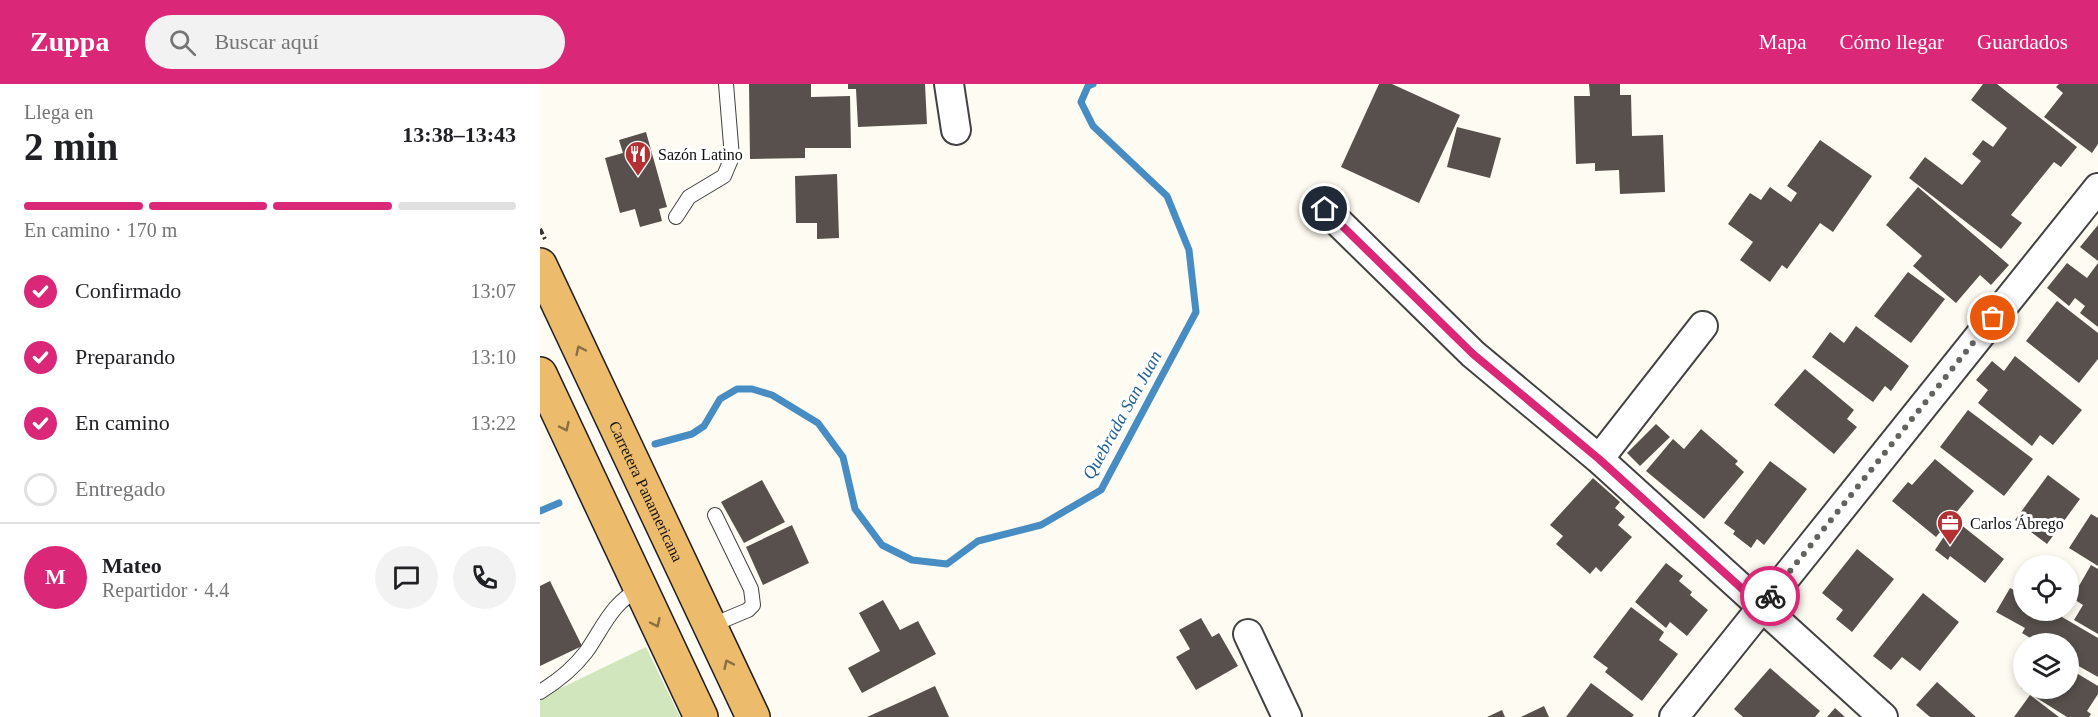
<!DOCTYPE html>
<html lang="es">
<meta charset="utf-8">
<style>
body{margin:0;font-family:Georgia,serif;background:#f2f2f2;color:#202124;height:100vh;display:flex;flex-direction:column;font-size:22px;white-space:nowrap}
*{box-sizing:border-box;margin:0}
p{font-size:20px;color:#757577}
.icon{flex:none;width:33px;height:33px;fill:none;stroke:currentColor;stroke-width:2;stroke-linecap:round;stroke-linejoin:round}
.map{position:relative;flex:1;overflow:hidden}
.details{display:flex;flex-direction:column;background:#fff;width:540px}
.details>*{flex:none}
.controls{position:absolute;left:1473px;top:471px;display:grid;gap:12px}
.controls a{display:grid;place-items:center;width:66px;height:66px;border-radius:50%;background:#fff;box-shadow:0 3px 9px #0003;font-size:30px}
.pin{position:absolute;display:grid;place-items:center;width:51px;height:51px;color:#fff;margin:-26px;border:3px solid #fff;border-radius:50%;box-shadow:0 2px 6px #0007}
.courier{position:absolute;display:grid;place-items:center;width:60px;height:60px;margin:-30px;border:4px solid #db2777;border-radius:50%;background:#fff;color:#222;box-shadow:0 2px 8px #0007}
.summary em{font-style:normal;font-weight:700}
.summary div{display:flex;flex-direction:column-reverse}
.summary{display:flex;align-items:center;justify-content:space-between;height:102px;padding:0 24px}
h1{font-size:39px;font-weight:700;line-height:45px}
.bar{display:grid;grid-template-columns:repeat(4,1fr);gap:9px 6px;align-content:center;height:72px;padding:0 24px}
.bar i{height:8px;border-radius:4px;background:#e0e0e0}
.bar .current{background:#db2777}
.bar p{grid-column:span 4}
.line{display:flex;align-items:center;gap:15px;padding:0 24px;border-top:2px solid #e0e0e0}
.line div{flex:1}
.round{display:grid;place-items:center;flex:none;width:63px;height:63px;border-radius:32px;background:#f2f2f2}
ol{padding:0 24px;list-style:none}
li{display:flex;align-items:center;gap:18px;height:66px}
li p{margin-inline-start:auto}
li .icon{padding:6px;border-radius:50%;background:#db2777;color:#fff;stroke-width:4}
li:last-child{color:#757577}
li i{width:33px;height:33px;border:3px solid #e0e0e0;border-radius:50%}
header{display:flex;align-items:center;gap:36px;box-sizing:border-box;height:84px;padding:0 30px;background:#db2777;color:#fff}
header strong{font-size:28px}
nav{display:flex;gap:33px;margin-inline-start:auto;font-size:21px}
.search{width:420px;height:54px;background:#f2f2f2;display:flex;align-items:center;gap:15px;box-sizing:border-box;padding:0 21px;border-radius:33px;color:#757577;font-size:22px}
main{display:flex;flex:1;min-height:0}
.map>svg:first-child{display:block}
.green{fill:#d1e6bd}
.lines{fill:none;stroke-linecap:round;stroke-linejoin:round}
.stream{stroke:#478dc3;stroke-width:7}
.building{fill:#57504c}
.service-casing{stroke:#424242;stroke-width:16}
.minor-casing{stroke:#424242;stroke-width:32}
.trunk-casing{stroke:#202020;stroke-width:36}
.path{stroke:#313131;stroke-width:4;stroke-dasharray:6 3;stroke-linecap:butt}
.service{stroke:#fff;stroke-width:14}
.minor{stroke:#fff;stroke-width:28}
.trunk{stroke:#ecbc6c;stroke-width:33}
.oneway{stroke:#896e42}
.done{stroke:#63625e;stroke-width:6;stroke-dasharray:0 10.8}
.route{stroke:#db2777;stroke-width:8}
.labels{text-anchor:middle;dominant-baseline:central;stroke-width:6;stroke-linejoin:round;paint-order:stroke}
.poi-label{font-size:16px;fill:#0f0f0f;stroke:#fff;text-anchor:start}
.street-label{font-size:16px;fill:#0f0f0f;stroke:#fff}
.water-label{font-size:18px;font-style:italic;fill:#216097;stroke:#fff}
</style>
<header>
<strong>Zuppa</strong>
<div class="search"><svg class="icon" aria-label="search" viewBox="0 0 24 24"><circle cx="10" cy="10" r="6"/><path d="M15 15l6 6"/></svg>Buscar aquí</div>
<nav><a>Mapa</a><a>Cómo llegar</a><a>Guardados</a></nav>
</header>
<main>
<section class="details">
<div class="summary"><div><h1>2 min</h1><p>Llega en</p></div><em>13:38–13:43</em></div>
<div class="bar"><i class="current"></i><i class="current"></i><i class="current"></i><i></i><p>En camino · 170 m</p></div>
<ol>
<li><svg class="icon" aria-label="check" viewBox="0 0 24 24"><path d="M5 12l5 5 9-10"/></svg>Confirmado<p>13:07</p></li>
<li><svg class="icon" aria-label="check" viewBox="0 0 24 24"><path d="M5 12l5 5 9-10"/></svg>Preparando<p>13:10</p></li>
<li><svg class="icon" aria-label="check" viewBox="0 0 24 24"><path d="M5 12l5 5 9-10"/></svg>En camino<p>13:22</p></li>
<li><i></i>Entregado</li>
</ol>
<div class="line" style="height:108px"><b class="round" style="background:#db2777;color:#fff">M</b><div><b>Mateo</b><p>Repartidor · 4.4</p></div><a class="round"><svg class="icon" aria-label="chat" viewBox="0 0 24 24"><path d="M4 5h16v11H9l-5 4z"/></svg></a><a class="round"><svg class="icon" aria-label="phone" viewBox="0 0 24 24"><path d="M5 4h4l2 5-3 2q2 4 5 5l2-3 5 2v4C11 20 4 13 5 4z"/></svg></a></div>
</section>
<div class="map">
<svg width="1558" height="633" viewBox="0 0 1558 633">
<rect width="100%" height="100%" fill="#fefcf2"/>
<!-- green -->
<path class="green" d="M106 563 140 633H0V614Z"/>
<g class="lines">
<!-- stream -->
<g class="stream">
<path d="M115 360 152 350 164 342 180 315 197 305H212L232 311 278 339 303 373 315 425 342 461 372 476 407 480 438 457 501 441 561 406 656 228 649 166 627 112 553 42 541 18 548 2 553 0"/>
<path d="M0 427 19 419"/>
</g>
</g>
<!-- building -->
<g class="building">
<path d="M209 0H271V13L310 12 311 64H265V74L210 75Z"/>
<path d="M308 0H385L387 40 318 43 316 5H308Z"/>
<path d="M839 0H852L920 31 879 119 801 83Z"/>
<path d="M1049 0H1080V11H1091L1092 52 1123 51 1125 108 1080 110 1079 86 1055 87V79L1036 80 1034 12H1050Z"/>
<path d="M1443 0H1457L1537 63 1521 83 1514 78 1471 131 1482 139 1461 165 1369 94 1385 73 1422 101 1441 77 1432 70 1443 56 1453 63 1467 44 1431 16Z"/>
<path d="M1519 0H1558V60L1552 69 1504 33 1523 9 1516 3Z"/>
<path d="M917 43 961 54 950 94 907 83Z"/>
<path d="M106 48 127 123 119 125 122 137 100 143 95 125 80 129 65 74 83 69 79 56Z"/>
<path d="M1280 56 1332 92 1293 148 1280 139 1247 185 1242 181 1230 198 1200 176 1213 158 1188 140 1210 109 1221 116 1230 103 1251 118 1257 109 1247 102Z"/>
<path d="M297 90 299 154 277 155V139H256L255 92Z"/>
<path d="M1378 103 1469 181 1451 201 1440 191 1416 219 1373 182 1382 172 1346 141Z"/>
<path d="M1558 141V177L1540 163Z"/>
<path d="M1527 179 1547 194 1558 179V243L1540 229 1545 222 1535 214 1529 222 1507 204Z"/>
<path d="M1368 188 1405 215 1371 259 1334 232Z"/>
<path d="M1517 217 1558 249V275L1539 299 1486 257Z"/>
<path d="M1316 242 1369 282 1351 307 1345 302 1333 318 1272 273 1290 248 1304 259Z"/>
<path d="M1475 272 1542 326 1513 361 1500 351 1492 362 1438 319 1448 306 1436 296 1452 277 1464 287Z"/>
<path d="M1265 285 1314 326 1307 335 1317 343 1294 370 1234 321Z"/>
<path d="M1428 326 1493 375 1464 412 1400 363Z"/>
<path d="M1116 340 1130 353 1100 382 1087 369Z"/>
<path d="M1161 345 1198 377 1195 380 1204 388 1164 435 1106 387 1133 355 1144 365Z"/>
<path d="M1395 375 1434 407 1396 453 1352 417 1368 398 1372 401Z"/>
<path d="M1230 377 1267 405 1224 461 1217 455 1211 464 1193 450 1195 447 1184 439Z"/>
<path d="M1508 391 1540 415 1507 460 1475 436Z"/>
<path d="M1053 394 1080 418 1075 424 1085 433 1078 441 1092 453 1061 488 1056 483 1050 490 1016 460 1023 452 1010 441Z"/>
<path d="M222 396 245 438 204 459 181 418Z"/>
<path d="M1551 430 1558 434V482L1529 464Z"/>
<path d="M1415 436 1464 475 1445 499 1410 472 1408 476 1395 466Z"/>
<path d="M252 441 269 479 223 501 206 463Z"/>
<path d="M1317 465 1354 495 1312 548 1296 535 1303 526 1282 509Z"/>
<path d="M1126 479 1143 492 1139 497 1152 508 1150 511 1168 526 1147 552 1130 538 1126 544 1095 518Z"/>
<path d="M1551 481 1558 485V550L1534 536 1543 521 1532 514Z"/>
<path d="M10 497 42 562 0 582V502Z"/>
<path d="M1470 504 1484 511V526H1510L1558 554V593L1528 576V560H1500L1482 549 1485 544 1456 528Z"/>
<path d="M1383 509 1419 538 1380 587 1362 573 1351 586 1333 572Z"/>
<path d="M343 516 360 546 378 537 396 570 322 609 308 584 340 567 319 529Z"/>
<path d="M1091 523 1124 548 1119 556 1138 570 1102 617 1065 588 1068 584 1053 573Z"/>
<path d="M661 534 672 553 679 549 698 582 656 606 636 573 650 565 639 546Z"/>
<path d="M1230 584 1280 627 1275 633H1203L1194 625Z"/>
<path d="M1528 584 1558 602V610L1547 627 1551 630 1549 633H1527L1481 604 1484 600V604H1528Z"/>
<path d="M1397 598 1436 633H1390L1376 621Z"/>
<path d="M1051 599 1094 631 1092 633H1026Z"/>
<path d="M395 602 409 633H327L367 615Z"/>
<path d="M1490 611 1519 633H1474Z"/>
<path d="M1004 622 1009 633H981Z"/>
<path d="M1295 624 1305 633H1287Z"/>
<path d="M962 626 965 633H947Z"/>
</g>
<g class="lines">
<!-- service casing -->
<g class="service-casing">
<g id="service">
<path d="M136 133 149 113 184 92 192 73 186 0"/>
<path d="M170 542 208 526 213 521 211 505 175 431"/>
<path d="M0 608C18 597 33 585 46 568 63 544 72 518 100 505"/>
</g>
</g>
<!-- minor casing -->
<g class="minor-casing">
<g id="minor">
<path d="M409 0 416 46"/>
<path d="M785 125 933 270 1059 375 1343 633"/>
<path d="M1059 375 1163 242"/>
<path d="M708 550 747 633"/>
<path d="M1134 633 1558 104"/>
</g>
</g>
<!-- trunk casing -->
<g class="trunk-casing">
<g id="trunk">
<path id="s1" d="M0 181 213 633"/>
<path d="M0 290 161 633"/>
</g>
</g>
<!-- path -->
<path class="path" d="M0 145 5 155"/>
<!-- service -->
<use href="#service" class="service"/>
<!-- minor -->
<use href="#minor" class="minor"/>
<!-- trunk -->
<use href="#trunk" class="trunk"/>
</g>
<!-- one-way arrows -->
<defs><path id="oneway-chevron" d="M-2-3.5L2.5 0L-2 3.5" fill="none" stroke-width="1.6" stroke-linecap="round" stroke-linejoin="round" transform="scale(1.5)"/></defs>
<g class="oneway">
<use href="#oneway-chevron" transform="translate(40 266) rotate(-115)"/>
<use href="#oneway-chevron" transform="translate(25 343) rotate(65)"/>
<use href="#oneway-chevron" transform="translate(116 539) rotate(65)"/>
<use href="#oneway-chevron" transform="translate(188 580) rotate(-115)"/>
</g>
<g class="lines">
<!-- done -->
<path class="done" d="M1230 512 1453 234"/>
<!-- route -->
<path class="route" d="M785 125 933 270 1059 375 1221 522 1230 512"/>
</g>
<!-- icons -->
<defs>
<g id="restaurant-pin" transform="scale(1.35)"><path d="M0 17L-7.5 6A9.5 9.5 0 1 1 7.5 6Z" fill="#b43133" stroke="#fff"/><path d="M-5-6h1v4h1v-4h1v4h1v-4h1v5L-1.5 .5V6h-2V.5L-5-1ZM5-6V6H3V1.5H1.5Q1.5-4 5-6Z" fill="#fff"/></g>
<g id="office-pin" transform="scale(1.35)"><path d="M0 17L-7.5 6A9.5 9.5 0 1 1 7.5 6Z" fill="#b43133" stroke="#fff"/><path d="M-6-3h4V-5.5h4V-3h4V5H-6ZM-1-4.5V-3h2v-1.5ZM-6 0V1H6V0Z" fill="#fff"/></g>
</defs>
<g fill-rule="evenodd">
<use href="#restaurant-pin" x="98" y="70"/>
<use href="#office-pin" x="1410" y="439"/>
</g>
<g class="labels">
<!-- poi labels -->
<g class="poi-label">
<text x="118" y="70">Sazón Latino</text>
<text x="1430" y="439">Carlos Ábrego</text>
</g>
<!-- street labels -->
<g class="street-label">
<text stroke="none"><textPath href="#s1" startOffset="250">Carretera Panamericana</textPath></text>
</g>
<!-- water labels -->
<g class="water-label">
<text transform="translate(582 331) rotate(-61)">Quebrada San Juan</text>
</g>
</g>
</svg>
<div class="controls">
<a><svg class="icon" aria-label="locate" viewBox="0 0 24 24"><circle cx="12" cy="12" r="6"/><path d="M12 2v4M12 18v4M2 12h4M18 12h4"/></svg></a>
<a><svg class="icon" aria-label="layers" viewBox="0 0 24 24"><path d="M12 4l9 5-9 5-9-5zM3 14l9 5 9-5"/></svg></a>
</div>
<div class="pin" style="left:1453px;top:234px;background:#ea580c"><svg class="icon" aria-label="bag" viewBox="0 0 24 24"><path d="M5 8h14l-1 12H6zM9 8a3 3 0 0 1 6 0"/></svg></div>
<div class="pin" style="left:785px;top:125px;background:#1f2937"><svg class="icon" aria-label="home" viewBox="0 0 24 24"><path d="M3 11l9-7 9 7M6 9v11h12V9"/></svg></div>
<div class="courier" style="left:1230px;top:512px"><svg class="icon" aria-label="bike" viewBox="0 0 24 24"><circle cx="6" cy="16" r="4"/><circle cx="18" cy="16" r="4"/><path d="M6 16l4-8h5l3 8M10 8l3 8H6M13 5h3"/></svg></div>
</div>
</main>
